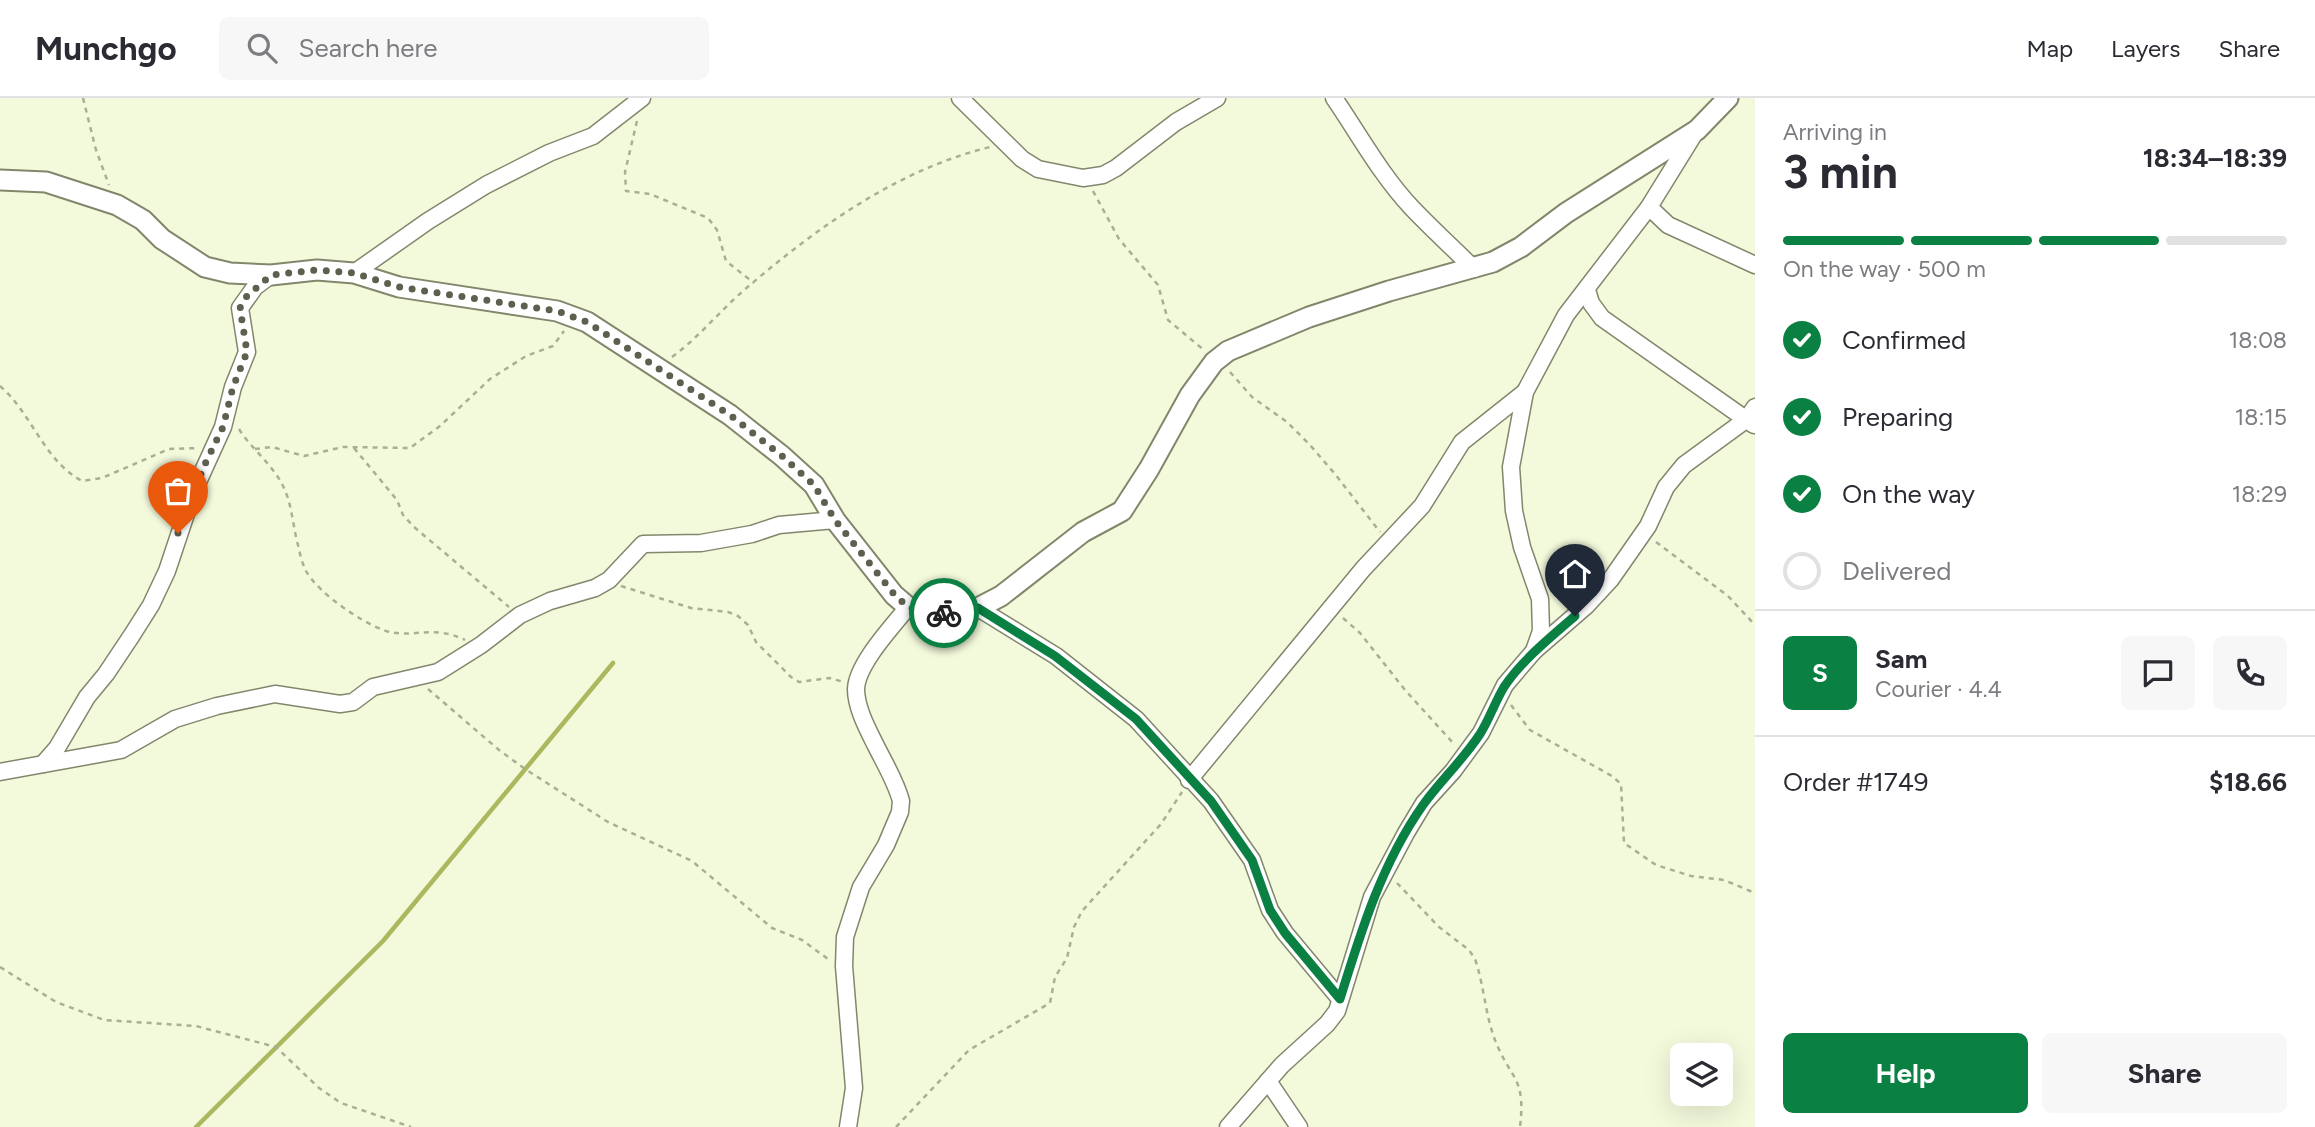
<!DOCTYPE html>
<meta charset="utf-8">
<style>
body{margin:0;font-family:Figtree,sans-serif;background:#f7f7f7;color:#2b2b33;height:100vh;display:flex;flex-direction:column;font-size:26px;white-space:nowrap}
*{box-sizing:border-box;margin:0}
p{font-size:23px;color:#7c7c81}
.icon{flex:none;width:38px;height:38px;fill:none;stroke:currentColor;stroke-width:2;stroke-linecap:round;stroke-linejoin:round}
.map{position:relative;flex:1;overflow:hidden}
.drawer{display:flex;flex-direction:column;background:#fff;width:560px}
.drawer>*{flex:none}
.tools{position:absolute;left:1670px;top:945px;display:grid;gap:14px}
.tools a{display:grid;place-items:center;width:63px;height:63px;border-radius:10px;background:#fff;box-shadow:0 7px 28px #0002;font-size:35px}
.pin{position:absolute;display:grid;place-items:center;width:60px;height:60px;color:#fff;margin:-72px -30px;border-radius:50% 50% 50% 0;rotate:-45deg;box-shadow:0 0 7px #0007}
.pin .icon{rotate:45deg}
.courier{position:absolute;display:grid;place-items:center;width:70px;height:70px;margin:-35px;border:5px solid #0b8043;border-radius:50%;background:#fff;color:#222;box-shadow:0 2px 9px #0007}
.overview em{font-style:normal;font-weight:700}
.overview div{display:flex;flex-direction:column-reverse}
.overview{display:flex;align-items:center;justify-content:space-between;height:119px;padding:0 28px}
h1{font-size:46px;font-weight:700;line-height:52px}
.bar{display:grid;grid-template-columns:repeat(4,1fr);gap:10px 7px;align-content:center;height:84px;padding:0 28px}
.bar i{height:9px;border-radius:5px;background:#e1e1e2}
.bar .current{background:#0b8043}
.bar p{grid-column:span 4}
.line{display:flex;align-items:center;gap:18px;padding:0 28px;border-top:2px solid #e1e1e2}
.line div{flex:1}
.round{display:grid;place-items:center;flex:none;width:74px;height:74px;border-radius:10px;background:#f7f7f7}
ol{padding:0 28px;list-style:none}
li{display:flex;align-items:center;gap:21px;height:77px}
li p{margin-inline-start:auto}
li .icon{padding:7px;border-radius:50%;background:#0b8043;color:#fff;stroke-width:4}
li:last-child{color:#7c7c81}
li i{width:38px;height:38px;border:4px solid #e1e1e2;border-radius:50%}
.cta{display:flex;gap:14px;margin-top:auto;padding:14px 28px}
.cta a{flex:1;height:80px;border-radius:10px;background:#0b8043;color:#fff;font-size:28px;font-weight:700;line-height:80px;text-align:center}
.cta a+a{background:#f7f7f7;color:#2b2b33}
header{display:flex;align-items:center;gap:42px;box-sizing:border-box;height:98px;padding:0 35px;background:#fff;border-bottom:2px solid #e1e1e2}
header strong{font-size:33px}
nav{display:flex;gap:38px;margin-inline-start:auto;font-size:24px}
.search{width:490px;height:63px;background:#f7f7f7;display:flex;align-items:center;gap:18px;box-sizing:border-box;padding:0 24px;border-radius:10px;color:#7c7c81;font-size:26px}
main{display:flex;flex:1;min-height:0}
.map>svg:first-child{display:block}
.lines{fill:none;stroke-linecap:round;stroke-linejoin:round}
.stream{stroke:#abb85d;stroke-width:4.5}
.minor-casing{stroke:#82876c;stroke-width:19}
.tertiary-casing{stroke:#82876c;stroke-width:23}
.path{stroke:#a9ae96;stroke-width:2.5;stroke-dasharray:5 5;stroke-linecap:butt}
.minor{stroke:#fff;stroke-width:16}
.tertiary{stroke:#fff;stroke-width:19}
.done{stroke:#5d604f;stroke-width:7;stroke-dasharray:0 12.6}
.route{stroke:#0b8043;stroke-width:9}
</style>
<header>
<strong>Munchgo</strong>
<div class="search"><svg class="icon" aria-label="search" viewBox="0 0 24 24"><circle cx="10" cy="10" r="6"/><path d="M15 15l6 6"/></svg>Search here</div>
<nav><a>Map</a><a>Layers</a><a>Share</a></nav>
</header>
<main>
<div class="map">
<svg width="1755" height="1029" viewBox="0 0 1755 1029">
<rect width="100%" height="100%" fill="#f3f9db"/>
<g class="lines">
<!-- stream -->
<path class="stream" d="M196 1029 383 843 613 565"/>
<!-- minor casing -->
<g class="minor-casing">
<g id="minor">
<path d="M960 0 1022 61 1038 71 1083 80 1103 77 1116 70 1176 24 1217 0"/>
<path d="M1334 0C1360 38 1381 77 1412 110 1432 131 1454 151 1474 171"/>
<path d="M1649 109 1668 127 1755 167"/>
<path d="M354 175 428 123 486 87 549 55 593 38 642 0"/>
<path d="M1587 192 1591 205 1602 220 1754 327"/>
<path d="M978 510 1056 558 1136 621 1211 703 1252 762 1270 812 1285 835 1340 901"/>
<path d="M1534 553 1586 508 1611 481 1648 428 1666 389 1684 367 1747 321 1755 309"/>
<path d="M43 666 57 650 87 599 106 576 132 537 151 507 167 473 193 395 223 329 233 289 247 254 240 210 255 189 271 177"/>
<path d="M0 674 121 652 175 621 217 608 275 596 340 606 353 604 373 589 438 574 481 547 520 517 550 503 595 490 609 482 643 446 701 445 752 436 779 427 835 422"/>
<path d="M1189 682 1363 471 1422 408 1462 344 1525 294"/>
<path d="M1268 983 1299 1029"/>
<path d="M848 1029 854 990 844 868 845 839 861 789 886 747 900 714 901 703C896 684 885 666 876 648 868 632 856 610 856 591 857 566 892 529 908 509"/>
<path d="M1228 1029 1282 967 1327 926 1337 913 1372 799 1406 735 1424 705 1453 673 1481 635 1505 587 1534 553 1541 533 1540 501 1522 449 1514 413 1511 369 1525 294 1566 217 1649 109 1696 33"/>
</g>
</g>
<!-- tertiary casing -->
<g class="tertiary-casing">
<path id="tertiary" d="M0 82 46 84 117 107 143 122 162 141 205 169 230 175 271 177 317 172 354 175 399 189 557 213 587 224 730 317 782 358 814 387 835 422 894 497 908 509 938 515 978 510 1001 498 1083 434 1122 413 1149 371 1190 297 1214 264 1228 253 1309 219 1389 193 1493 164 1521 149 1566 115 1697 32 1728 0"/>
</g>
<!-- path -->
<g class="path">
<path d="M83 0 96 52 109 87"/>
<path d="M637 23 625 74 626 93 650 96 708 120 717 132 726 163 754 185"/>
<path d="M1093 93 1119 141 1158 187 1168 222 1205 253"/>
<path d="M672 259C698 240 719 214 743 193 815 131 896 72 990 49"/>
<path d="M1230 274 1252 299 1287 324 1310 347 1335 376 1380 434"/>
<path d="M0 288C31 314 44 363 82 383L102 380 169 351 198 350"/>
<path d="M239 331C252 352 273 366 284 390 292 407 293 429 298 447 300 456 302 465 306 473 318 495 362 525 386 533 414 541 432 526 465 542"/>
<path d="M354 350 397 402 403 417 414 429 509 509"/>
<path d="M255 351 272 349 304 358 343 349 410 350 440 328 490 281 526 258 553 248 564 233"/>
<path d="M1656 444 1728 498 1755 527"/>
<path d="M621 488 691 510 728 514 738 518 748 527 756 544 791 579 799 584 829 580 844 584"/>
<path d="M1343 520 1360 535 1405 592 1454 646"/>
<path d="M428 591 499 652 525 671 608 724 692 763 772 830 802 842 828 861"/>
<path d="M1511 607 1530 632 1612 678 1621 686 1624 745 1656 767 1691 778 1724 782 1755 795"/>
<path d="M1397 785 1439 829 1469 852 1475 861C1484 887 1485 916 1495 942 1511 983 1526 978 1520 1029"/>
<path d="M0 869 56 904 104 922 196 928 276 949 319 990 341 1005 411 1029"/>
<path d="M896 1029 969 952 1050 905 1055 879 1067 860 1074 829 1082 813 1161 726 1182 694"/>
</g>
<!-- minor -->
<use href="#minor" class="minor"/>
<!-- tertiary -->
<use href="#tertiary" class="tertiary"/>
</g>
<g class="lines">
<!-- done -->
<path class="done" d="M178 435 205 366 223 329 233 289 247 254 240 210 245 200 271 177 317 172 354 175 399 189 557 213 587 224 730 317 782 358 814 387 835 422 894 496 908 509 919 513 944 515"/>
<!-- route -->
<path class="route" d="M944 515 978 510 1055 558 1136 621 1211 703 1252 762 1270 812 1285 835 1340 901C1361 833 1382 765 1423 707 1441 682 1463 662 1480 636 1489 622 1495 604 1504 589 1521 563 1552 538 1575 518"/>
</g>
</svg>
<div class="tools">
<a><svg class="icon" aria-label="layers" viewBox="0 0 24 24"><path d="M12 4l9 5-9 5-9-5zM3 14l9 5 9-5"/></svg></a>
</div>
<div class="pin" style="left:178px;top:435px;background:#ea580c"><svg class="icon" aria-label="bag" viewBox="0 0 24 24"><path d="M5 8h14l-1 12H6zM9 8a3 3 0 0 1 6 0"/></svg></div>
<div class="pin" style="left:1575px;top:518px;background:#1f2937"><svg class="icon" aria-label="home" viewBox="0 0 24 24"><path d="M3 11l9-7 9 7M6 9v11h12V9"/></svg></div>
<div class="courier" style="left:944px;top:515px"><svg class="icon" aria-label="bike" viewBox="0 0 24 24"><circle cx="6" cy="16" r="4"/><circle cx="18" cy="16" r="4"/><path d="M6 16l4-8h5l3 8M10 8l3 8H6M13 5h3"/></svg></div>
</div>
<section class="drawer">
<div class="overview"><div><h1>3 min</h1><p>Arriving in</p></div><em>18:34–18:39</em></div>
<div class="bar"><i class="current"></i><i class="current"></i><i class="current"></i><i></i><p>On the way · 500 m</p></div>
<ol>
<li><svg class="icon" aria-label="check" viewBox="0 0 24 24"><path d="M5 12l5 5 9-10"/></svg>Confirmed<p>18:08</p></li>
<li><svg class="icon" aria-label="check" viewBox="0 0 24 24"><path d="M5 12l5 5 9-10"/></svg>Preparing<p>18:15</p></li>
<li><svg class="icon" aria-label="check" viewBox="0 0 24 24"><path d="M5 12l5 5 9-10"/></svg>On the way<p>18:29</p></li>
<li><i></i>Delivered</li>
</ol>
<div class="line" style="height:126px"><b class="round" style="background:#0b8043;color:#fff">S</b><div><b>Sam</b><p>Courier · 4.4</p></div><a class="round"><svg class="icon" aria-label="chat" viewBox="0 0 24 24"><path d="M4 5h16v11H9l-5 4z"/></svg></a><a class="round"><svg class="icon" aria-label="phone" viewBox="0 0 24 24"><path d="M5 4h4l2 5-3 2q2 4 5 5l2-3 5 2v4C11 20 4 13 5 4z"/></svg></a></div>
<div class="line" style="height:91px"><div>Order #1749</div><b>$18.66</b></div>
<div class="cta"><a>Help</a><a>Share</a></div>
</section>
</main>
